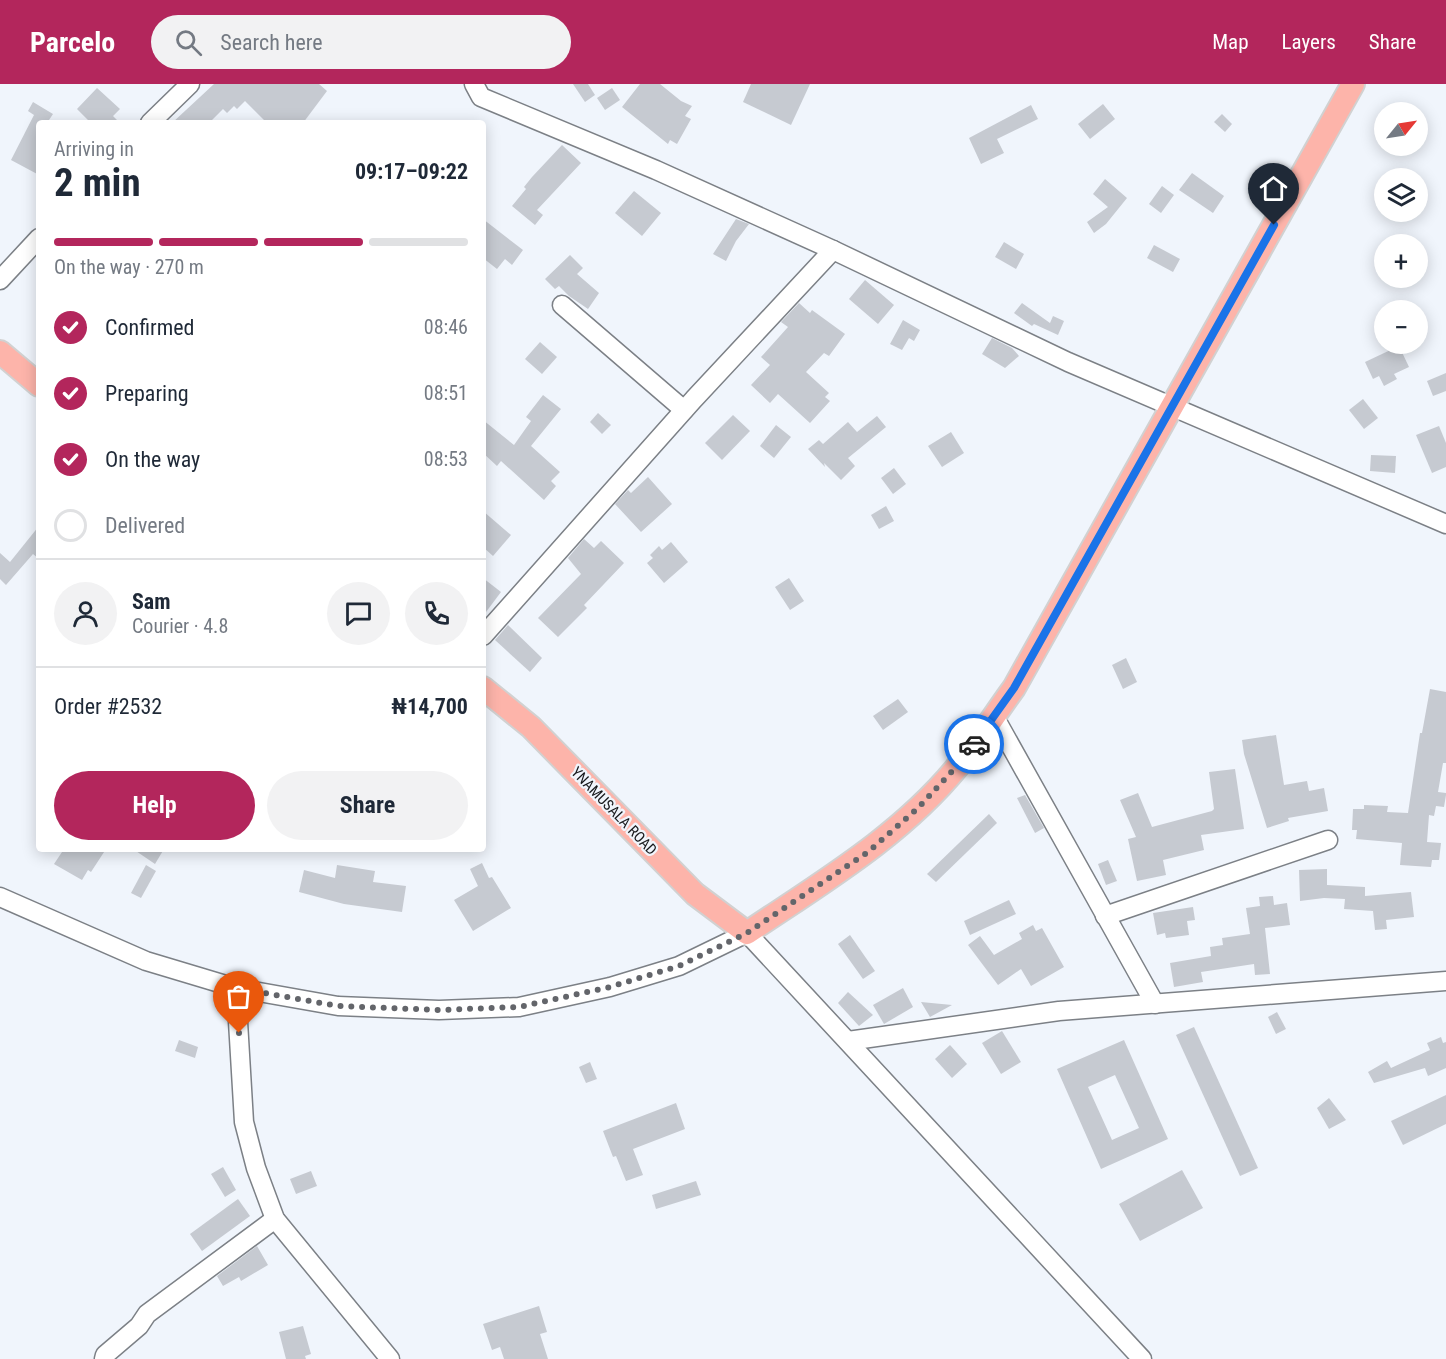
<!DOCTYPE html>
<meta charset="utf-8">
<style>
body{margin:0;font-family:"Roboto Condensed",sans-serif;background:#f2f2f3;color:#1f2937;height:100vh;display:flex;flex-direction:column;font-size:22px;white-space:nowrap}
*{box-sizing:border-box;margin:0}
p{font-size:20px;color:#747a83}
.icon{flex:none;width:33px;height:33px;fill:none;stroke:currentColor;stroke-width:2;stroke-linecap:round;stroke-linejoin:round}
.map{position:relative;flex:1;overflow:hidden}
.drawer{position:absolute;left:36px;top:36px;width:450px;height:732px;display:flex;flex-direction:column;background:#fff;border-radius:6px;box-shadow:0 3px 15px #0003}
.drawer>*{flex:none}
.needle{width:39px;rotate:60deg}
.tools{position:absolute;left:1374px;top:18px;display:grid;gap:12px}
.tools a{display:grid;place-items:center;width:54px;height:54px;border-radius:50%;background:#fff;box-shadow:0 3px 15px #0003;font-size:30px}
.pin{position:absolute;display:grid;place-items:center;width:51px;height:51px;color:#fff;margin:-62px -26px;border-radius:50% 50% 50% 0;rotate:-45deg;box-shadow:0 0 6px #0007}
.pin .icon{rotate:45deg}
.courier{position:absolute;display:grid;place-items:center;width:60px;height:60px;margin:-30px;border:4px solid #1a73e8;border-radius:50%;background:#fff;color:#222;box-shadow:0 2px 8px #0007}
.overview em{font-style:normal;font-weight:700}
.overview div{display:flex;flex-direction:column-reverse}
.overview{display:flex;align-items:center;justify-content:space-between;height:102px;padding:0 18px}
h1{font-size:39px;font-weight:700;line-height:45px}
.bar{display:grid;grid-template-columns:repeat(4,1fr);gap:9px 6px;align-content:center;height:72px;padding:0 18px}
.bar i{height:8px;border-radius:4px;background:#e0e1e3}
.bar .active{background:#b3265c}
.bar p{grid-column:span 4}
.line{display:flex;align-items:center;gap:15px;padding:0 18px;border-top:2px solid #e0e1e3}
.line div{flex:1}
.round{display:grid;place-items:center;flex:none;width:63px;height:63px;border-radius:32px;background:#f2f2f3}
ol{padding:0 18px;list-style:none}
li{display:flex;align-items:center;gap:18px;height:66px}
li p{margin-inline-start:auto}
li .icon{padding:6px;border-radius:50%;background:#b3265c;color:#fff;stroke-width:4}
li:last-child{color:#747a83}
li i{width:33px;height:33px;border:3px solid #e0e1e3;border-radius:50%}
.button{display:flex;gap:12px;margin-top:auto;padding:12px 18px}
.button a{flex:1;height:69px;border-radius:36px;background:#b3265c;color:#fff;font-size:24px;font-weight:700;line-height:69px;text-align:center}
.button a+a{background:#f2f2f3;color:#1f2937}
header{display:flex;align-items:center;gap:36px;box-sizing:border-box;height:84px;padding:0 30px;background:#b3265c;color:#fff}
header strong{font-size:28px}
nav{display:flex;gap:33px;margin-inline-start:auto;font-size:21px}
.search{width:420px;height:54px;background:#f2f2f3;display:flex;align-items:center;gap:15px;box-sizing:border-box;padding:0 21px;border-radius:33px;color:#747a83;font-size:22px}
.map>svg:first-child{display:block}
.building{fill:#c6cad1;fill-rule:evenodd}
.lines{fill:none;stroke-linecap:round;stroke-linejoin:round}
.minor-casing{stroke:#7c8086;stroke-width:21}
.major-casing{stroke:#d1d1d1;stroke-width:26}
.minor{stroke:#fff;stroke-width:18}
.major{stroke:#fdb4aa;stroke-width:22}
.done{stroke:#63656a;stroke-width:6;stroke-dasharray:0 10.8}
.route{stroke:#1a73e8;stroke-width:8}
.labels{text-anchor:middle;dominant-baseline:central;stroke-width:4.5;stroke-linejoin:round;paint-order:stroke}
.street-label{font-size:15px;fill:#17181b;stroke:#f0f5fc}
</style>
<header>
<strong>Parcelo</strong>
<div class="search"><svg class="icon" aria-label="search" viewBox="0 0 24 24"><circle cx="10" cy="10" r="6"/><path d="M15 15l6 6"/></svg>Search here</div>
<nav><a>Map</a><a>Layers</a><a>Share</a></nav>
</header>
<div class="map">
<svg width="1446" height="1275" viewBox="0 0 1446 1275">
<rect width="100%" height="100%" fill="#f0f5fc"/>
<!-- building -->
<g class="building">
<path d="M214 0H319L327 7 303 39H267L245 17 237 25 234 22 227 29 223 25 209 39H172Z"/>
<path d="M573 0H588L595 11 585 18Z"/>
<path d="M640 0H660L681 17 692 22 685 32 691 35 677 60 670 56 668 60 622 23Z"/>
<path d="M751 0H810L791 41 743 18Z"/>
<path d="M97 4 120 25 113 32 120 39H91L77 25Z"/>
<path d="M612 4 620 16 605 26 597 14Z"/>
<path d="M33 18 53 30 47 39H39V91L11 76 34 31 28 27Z"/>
<path d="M1103 20 1115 35 1090 55 1078 40Z"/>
<path d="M1031 21 1038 35 997 55 1004 69 981 80 969 54Z"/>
<path d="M1222 30 1232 40 1225 48 1214 38Z"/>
<path d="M562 61 581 79 537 126 543 131 535 141 512 122 526 105 524 103 532 93Z"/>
<path d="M1192 89 1224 112 1213 129 1179 106Z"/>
<path d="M1105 95 1127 114 1106 140 1094 149 1087 138 1108 123 1093 110Z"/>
<path d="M1162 102 1174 111 1161 129 1149 120Z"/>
<path d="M634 107 661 129 642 152 615 129Z"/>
<path d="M483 135 523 166 512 181 505 175 497 185 483 174Z"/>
<path d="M736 135 749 140 736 157 726 177 713 170Z"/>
<path d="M1004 158 1024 170 1016 185 995 173Z"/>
<path d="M1154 161 1180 175 1173 188 1147 174Z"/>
<path d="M570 171 583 184 577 190 599 209 588 225 569 212 559 202 555 205 545 195Z"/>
<path d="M865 196 894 221 878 240 849 215Z"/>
<path d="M799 219 810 229 812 226 845 250 829 272 824 269 806 288 829 309 825 313 830 317 810 339 778 310 770 319 751 301 770 281 761 273 788 243 781 238Z"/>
<path d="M1022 219 1050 239 1053 232 1064 237 1058 251 1034 240 1032 242 1014 229Z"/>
<path d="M903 236 920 246 914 257 909 254 902 266 890 260Z"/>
<path d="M992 254 1012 264 1019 272 1005 284 982 270Z"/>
<path d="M540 258 557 273 542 290 525 275Z"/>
<path d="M1399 262 1409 283 1394 290 1397 295 1384 302 1379 292 1373 295 1365 278Z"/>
<path d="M1446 289V307L1433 312 1427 297Z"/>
<path d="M543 311 561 325 531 362 560 388 551 397 556 402 544 416 501 377 497 382 483 369V336L514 361 531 337 526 333Z"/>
<path d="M1363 315 1378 334 1364 345 1349 326Z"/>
<path d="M598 329 611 341 602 350 590 338Z"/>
<path d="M733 331 750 347 722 376 705 359Z"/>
<path d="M877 332 886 343 848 374 855 382 841 396 824 379 825 383 808 365 819 356 823 360 848 338 857 348Z"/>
<path d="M776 341 791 353 774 374 760 362Z"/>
<path d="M1439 342 1446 359V383L1432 389 1416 351Z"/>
<path d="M951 348 964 369 942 383 928 362Z"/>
<path d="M1371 371 1396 372 1395 389 1370 387Z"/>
<path d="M894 384 906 400 893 410 881 394Z"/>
<path d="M648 393 672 420 641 448 615 420 628 406 631 409Z"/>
<path d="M886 422 894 437 879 445 871 431Z"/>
<path d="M483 427 511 451 493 472 483 463Z"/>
<path d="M39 442V475L33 470 6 501 0 495V469L10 478Z"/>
<path d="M584 455 594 464 601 457 624 479 584 521 587 524 558 553 538 534 581 490 568 474Z"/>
<path d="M671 458 688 478 664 499 647 479 653 474 650 471 659 462 662 466Z"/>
<path d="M483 494 501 508 483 532Z"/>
<path d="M789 494 804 517 790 526 775 503Z"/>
<path d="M508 541 542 574 530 588 495 556Z"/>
<path d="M1126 574 1137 598 1123 605 1112 581Z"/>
<path d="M1430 605 1446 608V679H1443L1438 708 1446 709V711L1444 723 1436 722 1434 732 1429 731 1427 758 1441 759 1439 776H1432L1431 783 1400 781 1402 759 1356 755 1357 746H1352L1353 725H1364V721L1388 722 1387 728 1408 729 1420 649H1422Z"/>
<path d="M898 615 908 628 883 646 873 632Z"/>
<path d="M1276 651 1284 701 1307 697 1309 707 1324 704 1328 727 1288 734 1289 737 1267 744 1244 670 1242 656Z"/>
<path d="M1235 685 1244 745 1201 751 1204 766 1163 776 1166 791 1137 797 1128 755 1136 753 1120 716 1138 709 1152 743 1212 727 1214 725 1209 688Z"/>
<path d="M1025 711 1044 744 1035 749 1017 714Z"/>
<path d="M989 730 997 739 936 798 927 790Z"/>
<path d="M64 765H106L91 788 88 786 82 796 54 780Z"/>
<path d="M133 765H164L155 780Z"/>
<path d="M1108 776 1117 797 1106 801 1098 780Z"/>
<path d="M482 779 489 794 492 793 511 824 473 847 454 816 478 802 470 785Z"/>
<path d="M146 781 156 787 141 814 131 809Z"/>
<path d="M337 781 375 787 373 798 406 802 402 828 344 820 299 808 304 786 335 794Z"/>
<path d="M1327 785V801L1365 803V812L1411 808 1414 833 1386 836 1387 845 1375 846 1373 827 1344 825 1345 815 1324 814 1300 817 1299 786Z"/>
<path d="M1273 812 1274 821 1287 819 1290 841 1265 844 1270 890 1255 891 1254 880 1201 888 1203 898 1174 903 1170 879 1211 872 1210 863 1223 861 1222 854 1250 850 1246 824 1260 822 1259 813Z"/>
<path d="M1009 816 1016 830 970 851 964 837Z"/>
<path d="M1193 823 1195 836 1187 837 1189 851 1166 854 1165 849 1157 851 1153 829Z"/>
<path d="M1033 841 1036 847 1042 844 1064 883 1031 902 1021 885 998 901 968 861 980 852 994 871 1022 855 1019 849Z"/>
<path d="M850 851 875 887 863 895 838 860Z"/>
<path d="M903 904 913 923 884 940 873 921Z"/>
<path d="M848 908 873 931 859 942 838 919Z"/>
<path d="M921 918 952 921 930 933Z"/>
<path d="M1277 928 1286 945 1276 950 1268 933Z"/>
<path d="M1194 943 1258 1084 1240 1092 1176 951Z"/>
<path d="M1002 947 1021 978 1001 990 982 959Z"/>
<path d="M1441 953 1443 959 1446 958V984L1428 992 1425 984 1374 999 1368 988 1387 977 1391 984 1430 966 1427 959Z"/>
<path d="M179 956 198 963 195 974 175 967Z"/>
<path d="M1124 956 1168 1055 1101 1085 1057 985ZM1115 991 1139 1044 1112 1056 1088 1003Z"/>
<path d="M950 961 967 980 952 994 935 975Z"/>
<path d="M590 978 597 995 586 999 579 983Z"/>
<path d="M1446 1011V1040L1403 1061 1391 1037Z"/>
<path d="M1329 1014 1346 1036 1329 1045 1317 1024Z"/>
<path d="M676 1019 685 1045 633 1065 643 1091 626 1097 616 1072 613 1073 603 1047Z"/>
<path d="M223 1083 236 1106 225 1113 211 1090Z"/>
<path d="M1182 1086 1203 1124 1140 1157 1119 1120Z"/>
<path d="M311 1087 317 1102 296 1110 290 1095Z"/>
<path d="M696 1097 701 1111 656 1125 652 1111Z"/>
<path d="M238 1115 250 1132 202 1167 190 1150Z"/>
<path d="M257 1162 268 1181 241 1197 239 1193 223 1202 217 1192Z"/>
<path d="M539 1222 547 1248 540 1250 548 1275H504L500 1263 492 1266 483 1240Z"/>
<path d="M303 1242 311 1270 305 1272 306 1275H286L279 1248Z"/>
</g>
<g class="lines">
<!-- minor casing -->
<g class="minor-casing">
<g id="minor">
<path d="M474 0 481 13 656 86 833 166 1068 278 1446 440"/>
<path d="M150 39 190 0"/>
<path d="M0 196 39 154"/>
<path d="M562 221 684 326"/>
<path d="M483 552 694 315 833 166"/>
<path d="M994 632 1155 920"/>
<path d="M0 813 146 877 236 904 338 922 439 926 519 923 610 903 679 882 747 849 1142 1275"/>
<path d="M1105 832 1328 756"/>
<path d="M236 904 244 1038 256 1084 275 1135 390 1275"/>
<path d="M848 957 1059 927 1446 897"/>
<path d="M104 1275 105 1271 139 1242 147 1230 275 1135"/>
</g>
</g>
<!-- major casing -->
<g class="major-casing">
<g id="major">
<path d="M0 268 39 301"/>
<path d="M483 604 531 643 695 810 747 849C821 799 901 752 958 682 978 657 995 630 1014 604L1353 0"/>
</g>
</g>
<!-- minor -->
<use href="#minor" class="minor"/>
<!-- major -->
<use href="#major" class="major"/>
</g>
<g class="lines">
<!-- done -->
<path class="done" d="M239 949 236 904 338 922 439 926 519 923 610 903 679 882 747 849 868 768 918 724 957 682 974 660"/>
<!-- route -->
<path class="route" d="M974 660 1014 604 1274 141"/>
</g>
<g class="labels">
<!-- street labels -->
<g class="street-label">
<text transform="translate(614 727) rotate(46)">YNAMUSALA ROAD</text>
</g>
</g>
</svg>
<div class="tools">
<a><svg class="needle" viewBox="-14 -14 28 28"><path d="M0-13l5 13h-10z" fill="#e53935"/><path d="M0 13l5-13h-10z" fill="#747a83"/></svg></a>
<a><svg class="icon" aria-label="layers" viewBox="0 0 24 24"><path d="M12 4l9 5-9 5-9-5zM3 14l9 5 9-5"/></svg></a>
<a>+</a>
<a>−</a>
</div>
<div class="pin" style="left:239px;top:949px;background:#ea580c"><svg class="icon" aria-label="bag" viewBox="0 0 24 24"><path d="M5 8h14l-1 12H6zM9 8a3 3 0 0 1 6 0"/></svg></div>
<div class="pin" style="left:1274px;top:141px;background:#1f2937"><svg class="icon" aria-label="home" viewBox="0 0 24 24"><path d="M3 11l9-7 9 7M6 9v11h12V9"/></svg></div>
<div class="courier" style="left:974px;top:660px"><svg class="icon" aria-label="car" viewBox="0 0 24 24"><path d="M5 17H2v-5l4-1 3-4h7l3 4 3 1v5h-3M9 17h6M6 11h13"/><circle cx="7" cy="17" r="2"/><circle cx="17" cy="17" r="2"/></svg></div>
<section class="drawer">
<div class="overview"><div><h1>2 min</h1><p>Arriving in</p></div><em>09:17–09:22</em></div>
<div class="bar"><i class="active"></i><i class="active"></i><i class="active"></i><i></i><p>On the way · 270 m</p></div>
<ol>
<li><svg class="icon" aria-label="check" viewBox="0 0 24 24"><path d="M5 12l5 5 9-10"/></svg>Confirmed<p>08:46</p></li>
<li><svg class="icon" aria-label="check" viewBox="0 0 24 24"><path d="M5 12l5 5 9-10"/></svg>Preparing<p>08:51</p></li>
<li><svg class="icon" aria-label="check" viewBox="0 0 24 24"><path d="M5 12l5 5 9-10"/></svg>On the way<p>08:53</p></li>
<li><i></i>Delivered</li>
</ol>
<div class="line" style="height:108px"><a class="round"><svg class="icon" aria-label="person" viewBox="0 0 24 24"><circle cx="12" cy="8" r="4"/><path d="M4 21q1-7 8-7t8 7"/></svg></a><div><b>Sam</b><p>Courier · 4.8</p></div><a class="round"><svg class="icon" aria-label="chat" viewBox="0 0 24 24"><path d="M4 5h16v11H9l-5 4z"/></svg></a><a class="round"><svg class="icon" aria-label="phone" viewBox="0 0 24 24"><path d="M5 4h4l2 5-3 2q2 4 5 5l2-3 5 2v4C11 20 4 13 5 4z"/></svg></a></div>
<div class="line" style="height:78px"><div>Order #2532</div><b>₦14,700</b></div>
<div class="button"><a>Help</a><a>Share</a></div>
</section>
</div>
